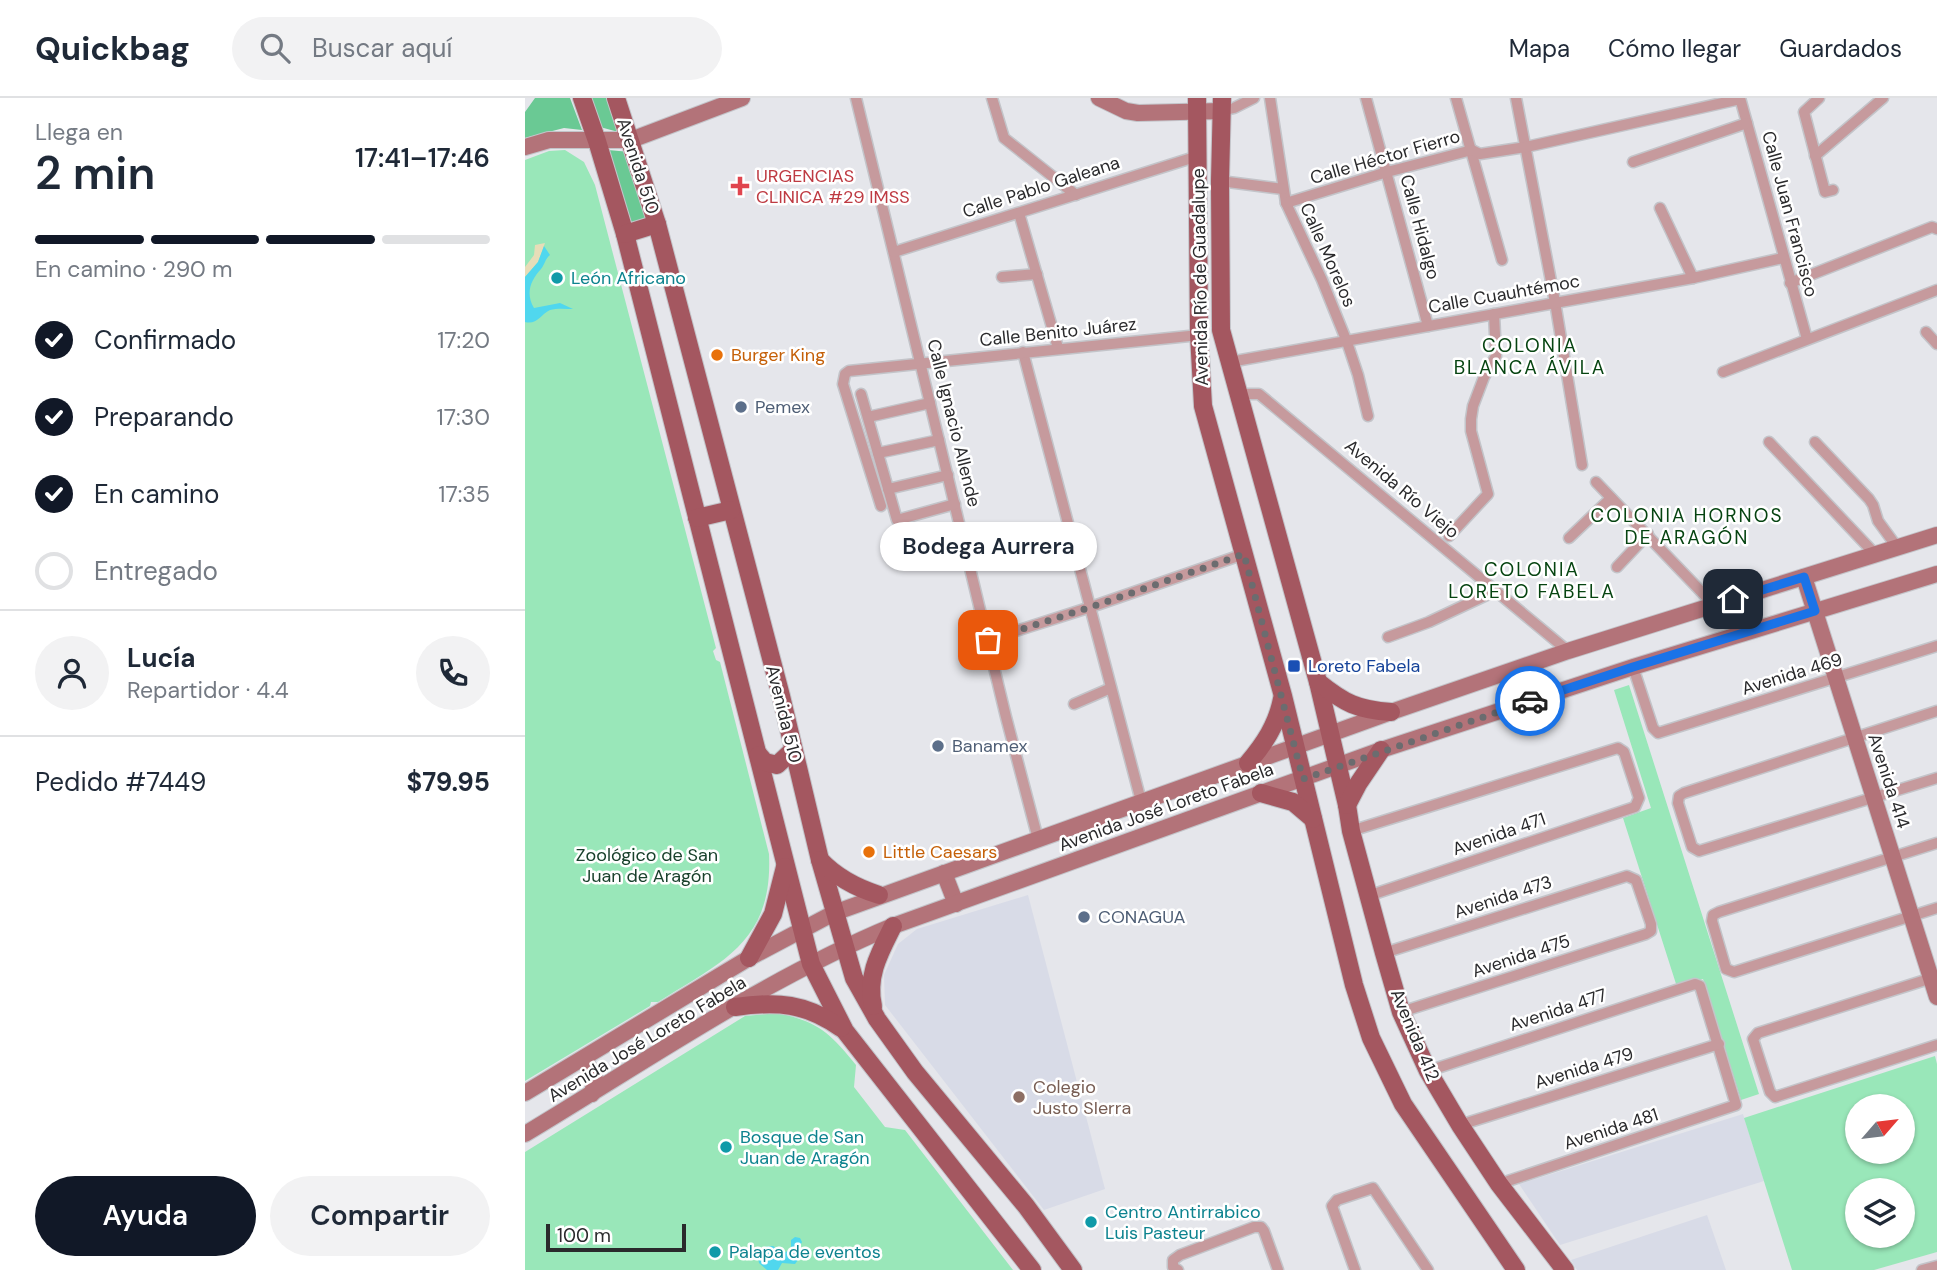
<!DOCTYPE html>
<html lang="es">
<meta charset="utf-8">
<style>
body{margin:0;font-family:"DM Sans",sans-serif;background:#f2f2f3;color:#1f2937;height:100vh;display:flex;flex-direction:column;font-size:26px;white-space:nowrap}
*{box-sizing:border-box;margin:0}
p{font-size:23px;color:#747a83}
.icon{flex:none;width:38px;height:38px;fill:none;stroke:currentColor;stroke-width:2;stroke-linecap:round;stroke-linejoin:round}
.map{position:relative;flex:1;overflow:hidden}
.side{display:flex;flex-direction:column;background:#fff;width:525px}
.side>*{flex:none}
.needle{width:46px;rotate:62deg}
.tools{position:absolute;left:1320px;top:996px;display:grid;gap:14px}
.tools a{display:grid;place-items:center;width:70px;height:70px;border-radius:50%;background:#fff;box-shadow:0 2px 5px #0004;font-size:35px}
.scale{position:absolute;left:21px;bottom:18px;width:140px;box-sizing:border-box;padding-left:7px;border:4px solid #2a2a2c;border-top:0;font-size:19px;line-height:24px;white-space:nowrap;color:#2a2a2c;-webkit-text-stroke:5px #fff;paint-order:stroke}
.pin{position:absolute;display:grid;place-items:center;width:60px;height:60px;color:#fff;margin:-30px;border-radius:14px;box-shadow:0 4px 10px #0006}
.courier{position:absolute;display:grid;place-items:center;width:70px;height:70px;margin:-35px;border:5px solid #1a73e8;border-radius:50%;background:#fff;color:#222;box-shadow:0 2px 9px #0007}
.bubble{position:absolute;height:49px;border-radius:24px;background:#fff;box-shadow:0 2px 5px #0004;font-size:23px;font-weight:600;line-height:49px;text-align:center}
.head em{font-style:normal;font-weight:600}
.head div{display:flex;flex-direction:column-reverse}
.head{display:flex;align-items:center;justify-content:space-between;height:119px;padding:0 35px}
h1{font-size:46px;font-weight:600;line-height:52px}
.bar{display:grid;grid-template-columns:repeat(4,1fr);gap:10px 7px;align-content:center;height:84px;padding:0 35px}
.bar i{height:9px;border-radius:5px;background:#e0e1e3}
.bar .selected{background:#111827}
.bar p{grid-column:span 4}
.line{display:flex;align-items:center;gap:18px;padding:0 35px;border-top:2px solid #e0e1e3}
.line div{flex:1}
.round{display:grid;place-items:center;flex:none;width:74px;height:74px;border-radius:37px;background:#f2f2f3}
ol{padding:0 35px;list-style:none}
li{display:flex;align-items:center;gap:21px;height:77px}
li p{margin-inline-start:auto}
li .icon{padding:7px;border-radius:50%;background:#111827;color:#fff;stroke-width:4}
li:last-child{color:#747a83}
li i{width:38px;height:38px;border:4px solid #e0e1e3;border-radius:50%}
.primary-button{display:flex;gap:14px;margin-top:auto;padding:14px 35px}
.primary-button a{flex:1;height:80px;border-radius:42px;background:#111827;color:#fff;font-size:28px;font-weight:600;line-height:80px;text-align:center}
.primary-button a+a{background:#f2f2f3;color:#1f2937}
header{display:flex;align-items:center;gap:42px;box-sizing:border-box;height:98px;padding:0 35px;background:#fff;border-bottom:2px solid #e0e1e3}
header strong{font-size:33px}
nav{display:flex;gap:38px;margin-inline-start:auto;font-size:24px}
.search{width:490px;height:63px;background:#f2f2f3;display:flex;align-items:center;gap:18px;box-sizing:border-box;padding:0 24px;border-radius:38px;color:#747a83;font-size:26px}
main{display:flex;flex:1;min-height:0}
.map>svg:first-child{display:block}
.built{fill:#d8dbe7}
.green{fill:#99e7b9;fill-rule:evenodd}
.forest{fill:#6ac994}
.sand{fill:#e7ddb8}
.water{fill:#50d7ee}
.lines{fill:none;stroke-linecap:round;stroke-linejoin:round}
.street-casing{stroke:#c3c4c9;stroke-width:13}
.secondary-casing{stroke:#c3c4c9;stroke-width:18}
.primary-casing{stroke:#c3c4c9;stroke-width:20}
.street{stroke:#c69a9d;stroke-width:10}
.secondary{stroke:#b37379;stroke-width:16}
.primary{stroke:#a45760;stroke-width:18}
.done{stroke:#6b6c6f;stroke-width:7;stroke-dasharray:0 12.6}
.route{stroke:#1a73e8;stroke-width:9}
.health-dot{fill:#e0444e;stroke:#fff;stroke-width:2.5}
.culture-dot{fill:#0f9aa8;stroke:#fff;stroke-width:2.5}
.food-dot{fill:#e8710a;stroke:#fff;stroke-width:2.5}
.service-dot{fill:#5c6f8a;stroke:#fff;stroke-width:2.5}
.transit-dot{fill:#1a4fb4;stroke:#fff;stroke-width:2.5}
.education-dot{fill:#8d6e63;stroke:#fff;stroke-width:2.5}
.labels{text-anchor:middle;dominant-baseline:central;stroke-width:5;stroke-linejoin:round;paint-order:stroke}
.street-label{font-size:18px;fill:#2a2a2c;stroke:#fff}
.health-label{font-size:18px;fill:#be3a42;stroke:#fff;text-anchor:start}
.culture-label{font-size:18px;fill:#0d838f;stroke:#fff;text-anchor:start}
.food-label{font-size:18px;fill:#c56008;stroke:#fff;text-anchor:start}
.service-label{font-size:18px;fill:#4e5e75;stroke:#fff;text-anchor:start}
.transit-label{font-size:18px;fill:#164399;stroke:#fff;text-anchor:start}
.park-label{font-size:18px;fill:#19412c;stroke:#fff}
.education-label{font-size:18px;fill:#785e54;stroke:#fff;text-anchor:start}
.neighbourhood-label{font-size:19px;letter-spacing:2px;fill:#064411;stroke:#fff}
</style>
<header>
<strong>Quickbag</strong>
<div class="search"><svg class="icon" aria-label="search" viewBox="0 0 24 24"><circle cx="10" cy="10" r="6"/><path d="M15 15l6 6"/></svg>Buscar aquí</div>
<nav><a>Mapa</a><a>Cómo llegar</a><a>Guardados</a></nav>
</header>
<main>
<section class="side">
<div class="head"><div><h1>2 min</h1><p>Llega en</p></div><em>17:41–17:46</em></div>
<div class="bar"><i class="selected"></i><i class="selected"></i><i class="selected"></i><i></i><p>En camino · 290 m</p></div>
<ol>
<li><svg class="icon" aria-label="check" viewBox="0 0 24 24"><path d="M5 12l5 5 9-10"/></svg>Confirmado<p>17:20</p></li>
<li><svg class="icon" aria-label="check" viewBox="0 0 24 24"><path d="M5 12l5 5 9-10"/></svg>Preparando<p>17:30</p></li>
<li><svg class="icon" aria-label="check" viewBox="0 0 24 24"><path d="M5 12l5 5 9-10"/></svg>En camino<p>17:35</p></li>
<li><i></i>Entregado</li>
</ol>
<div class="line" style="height:126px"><a class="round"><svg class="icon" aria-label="person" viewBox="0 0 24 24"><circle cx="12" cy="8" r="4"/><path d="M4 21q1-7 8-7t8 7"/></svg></a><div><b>Lucía</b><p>Repartidor · 4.4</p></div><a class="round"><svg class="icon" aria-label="phone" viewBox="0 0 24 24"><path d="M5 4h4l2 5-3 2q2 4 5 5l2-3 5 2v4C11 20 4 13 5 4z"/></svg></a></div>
<div class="line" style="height:91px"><div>Pedido #7449</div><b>$79.95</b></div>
<div class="primary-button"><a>Ayuda</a><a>Compartir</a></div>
</section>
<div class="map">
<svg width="1412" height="1172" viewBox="0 0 1412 1172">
<rect width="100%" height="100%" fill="#e5e6eb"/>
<!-- built -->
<g class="built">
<path d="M503 797 580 1091 519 1112 360 907 359 877 373 846 392 831Z"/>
<path d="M1218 1016 1239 1083 1035 1147 994 1086Z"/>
<path d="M1182 1117 1201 1172H1052L1046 1162Z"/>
</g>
<!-- green -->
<g class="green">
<path d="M40 52 59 64 70 87 191 550 188 553 191 562 195 564 244 756C248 844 198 863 133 904H126L125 908 0 983V62L24 53Z"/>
<path d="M1104 587 1234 996 1216 1002 1178 881 1152 889 1098 720 1126 710 1089 592Z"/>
<path d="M253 915C294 924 305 935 331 967L329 989 360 1029 380 1032 488 1172H0V1054L220 918Z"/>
<path d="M1410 958 1412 966V1154L1349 1172H1267L1219 1020ZM1332 1008H1377V1054H1332ZM1332 1092H1377V1138H1332Z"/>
</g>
<!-- forest -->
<g class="forest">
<path d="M10 0H45L57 32 39 30 0 40V14Z"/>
<path d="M64 0H83L97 35 75 29Z"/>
<path d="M83 52 105 54 123 124 109 129 106 123Z"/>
</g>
<!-- sand -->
<path class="sand" d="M20 145 13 164 0 179V169L9 157 10 147Z"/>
<!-- water -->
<g class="water">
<path d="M19 148 25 157C20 161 20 166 16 171 6 182 0 195 9 210L35 205 48 211C41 211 32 210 25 212 15 217 12 227 0 224V179L13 164Z"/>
<path d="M270 1139 275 1140 277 1144 272 1154 273 1162 270 1166 257 1165 253 1172H242L234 1165 233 1159 239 1149 248 1148 259 1155 266 1151V1142Z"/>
</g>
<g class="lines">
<!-- street casing -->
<g class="street-casing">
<g id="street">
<path d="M331 0 481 619 513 741"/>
<path d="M467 0 479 40 551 97"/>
<path d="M745 0 761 105 797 182 822 244 833 277 843 318"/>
<path d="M841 0 903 228"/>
<path d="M931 0 977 162"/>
<path d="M991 0 1030 204 1057 367"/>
<path d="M1215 0 1282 241"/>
<path d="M1294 0 1279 14 1300 94 1308 92"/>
<path d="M696 13 709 10 729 0"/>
<path d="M1290 58 1358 0"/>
<path d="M1108 64 1222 25"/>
<path d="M695 83 758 91"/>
<path d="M761 105 862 74 947 52 955 56 1001 49 1215 1"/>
<path d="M1135 110 1168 180"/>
<path d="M494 115 533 250"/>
<path d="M369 154 673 58"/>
<path d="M477 179 512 176"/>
<path d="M1265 185 1407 129 1412 131"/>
<path d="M1401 234 1412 246"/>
<path d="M498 254 616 703"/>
<path d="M705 264 1168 180 1258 160"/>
<path d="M1198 274 1412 192"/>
<path d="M336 296 372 422 430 406"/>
<path d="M715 296H734L1043 553"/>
<path d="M343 319 405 305"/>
<path d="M1244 344 1350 456"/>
<path d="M1290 344 1344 401 1348 407 1353 423 1372 449"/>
<path d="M353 355 414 342"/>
<path d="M1071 384 1189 507"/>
<path d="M363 391 423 377"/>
<path d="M356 408 318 286 320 276 324 273 674 237"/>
<path d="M924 438 963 396 946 333V321L948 308 959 279 971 258 969 216"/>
<path d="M1044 440 1086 400"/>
<path d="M1092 469 1123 436"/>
<path d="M863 539 904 524 970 493"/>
<path d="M463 542 566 509 719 456"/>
<path d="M1108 569 1128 630 1133 635 1412 548"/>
<path d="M549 606 586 590"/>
<path d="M1412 613 1159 695 1154 698 1153 705 1167 749 1174 753 1412 680"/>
<path d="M826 733 1093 650 1099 654 1114 700 1110 709 843 798"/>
<path d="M1412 745 1194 814 1188 817 1187 823 1201 871 1209 874 1412 810"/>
<path d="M859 855 1102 778 1111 782 1126 826V833L1121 836 876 914"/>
<path d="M1410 879 1233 935 1228 941 1245 994 1250 999 1412 947"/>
<path d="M903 973 1170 886 1175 888 1211 1007 974 1086"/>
<path d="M935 1027 1194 946"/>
<path d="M653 1172 648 1169V1162L655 1157 729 1129H736L739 1133 753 1172"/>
<path d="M830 1172 807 1108 812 1102 848 1090 903 1172"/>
<path d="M1397 1172 1412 1168"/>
</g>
</g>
<!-- secondary casing -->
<g class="secondary-casing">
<g id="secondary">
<path d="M574 0 601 13 613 15 696 13"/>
<path d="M0 49 24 42H106L217 0"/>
<path d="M1279 479 1412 899"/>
<path d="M419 775 431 806"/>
<path d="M59 960 70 981 67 996"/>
<path d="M0 995 224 860 309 815 866 614 1043 553 1412 437"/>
<path d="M0 1036C120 964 238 882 368 828L856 652 1108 569 1412 476"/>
</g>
</g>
<!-- primary casing -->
<g class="primary-casing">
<g id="primary">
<path d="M57 0 72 43 100 136 286 866 320 933 507 1172"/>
<path d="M91 0 132 126 256 598 295 762 329 880 352 921 390 974 501 1108 548 1172"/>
<path d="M672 0 674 237 678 308 758 598 829 887 846 940 878 1006 991 1172"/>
<path d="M697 0 695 83 696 232 793 584 822 707 826 733 859 855 876 914 903 973 935 1027 974 1086 1040 1172"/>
<path d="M100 136 132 126"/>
<path d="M172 420 206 412"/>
<path d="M793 584C819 605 833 612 866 614"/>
<path d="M234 657 240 664 252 667 268 652"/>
<path d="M723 665C739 646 752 627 757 601"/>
<path d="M736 695 768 704 788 721"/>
<path d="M822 707 833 686 856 652"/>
<path d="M295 762C311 779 332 790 354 797"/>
<path d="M224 860 248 816 260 769"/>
<path d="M348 908C341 878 355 854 368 828"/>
<path d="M210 909C252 903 281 905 316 930"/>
</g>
</g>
<!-- street -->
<use href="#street" class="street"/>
<!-- secondary -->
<use href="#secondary" class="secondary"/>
<!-- primary -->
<use href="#primary" class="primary"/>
</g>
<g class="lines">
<!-- done -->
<path class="done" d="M463 542 566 509 719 456 778 681 1005 603"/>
<!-- route -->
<path class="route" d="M1005 603 1108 569 1290 513 1279 479 1208 501"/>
</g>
<!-- markers -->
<path class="health-dot" d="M211.5 77.5h7v7h7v7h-7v7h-7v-7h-7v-7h7z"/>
<g class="culture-dot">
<circle cx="32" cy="180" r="7"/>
<circle cx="201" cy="1049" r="7"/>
<circle cx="566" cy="1124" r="7"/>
<circle cx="190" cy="1154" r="7"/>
</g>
<g class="food-dot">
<circle cx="192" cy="257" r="7"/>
<circle cx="344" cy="754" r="7"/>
</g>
<g class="service-dot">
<circle cx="216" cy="309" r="7"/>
<circle cx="413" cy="648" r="7"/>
<circle cx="559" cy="819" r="7"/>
</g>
<rect class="transit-dot" x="762" y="561" width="14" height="14" rx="3.5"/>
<circle class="education-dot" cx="494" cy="999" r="7"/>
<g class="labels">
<!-- street labels -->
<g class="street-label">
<text transform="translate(860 59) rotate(-16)">Calle Héctor Fierro</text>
<text transform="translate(113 68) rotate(72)">Avenida 510</text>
<text transform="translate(516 89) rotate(-18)">Calle Pablo Galeana</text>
<text transform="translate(1265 116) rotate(75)">Calle Juan Francisco</text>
<text transform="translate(895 129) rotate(75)">Calle Hidalgo</text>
<text transform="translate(803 157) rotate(66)">Calle Morelos</text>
<text transform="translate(675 179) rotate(-91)">Avenida Río de Guadalupe</text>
<text transform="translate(979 196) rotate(-10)">Calle Cuauhtémoc</text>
<text transform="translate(533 234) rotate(-6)">Calle Benito Juárez</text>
<text transform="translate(429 325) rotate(76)">Calle Ignacio Allende</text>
<text transform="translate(877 391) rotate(40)">Avenida Río Viejo</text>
<text transform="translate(1267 576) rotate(-17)">Avenida 469</text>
<text transform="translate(259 616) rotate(76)">Avenida 510</text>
<text transform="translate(1364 683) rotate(72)">Avenida 414</text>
<text transform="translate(641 709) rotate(-20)">Avenida José Loreto Fabela</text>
<text transform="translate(974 736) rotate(-19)">Avenida 471</text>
<text transform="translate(978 799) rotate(-18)">Avenida 473</text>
<text transform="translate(996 858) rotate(-18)">Avenida 475</text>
<text transform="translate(1033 912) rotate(-18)">Avenida 477</text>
<text transform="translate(890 937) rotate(67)">Avenida 412</text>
<text transform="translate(122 941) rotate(-31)">Avenida José Loreto Fabela</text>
<text transform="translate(1059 970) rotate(-17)">Avenida 479</text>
<text transform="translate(1086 1031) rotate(-18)">Avenida 481</text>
</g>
<!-- health labels -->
<g class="health-label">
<text x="231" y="78">URGENCIAS<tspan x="231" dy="21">CLINICA #29 IMSS</tspan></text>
</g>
<!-- culture labels -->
<g class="culture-label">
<text x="46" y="180">León Africano</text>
<text x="215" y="1039">Bosque de San<tspan x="215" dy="21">Juan de Aragón</tspan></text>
<text x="580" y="1114">Centro Antirrabico<tspan x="580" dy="21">Luis Pasteur</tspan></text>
<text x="204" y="1154">Palapa de eventos</text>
</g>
<!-- food labels -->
<g class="food-label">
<text x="206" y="257">Burger King</text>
<text x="358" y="754">Little Caesars</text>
</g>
<!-- service labels -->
<g class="service-label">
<text x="230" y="309">Pemex</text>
<text x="427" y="648">Banamex</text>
<text x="573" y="819">CONAGUA</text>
</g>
<!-- transit labels -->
<g class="transit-label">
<text x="783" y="568">Loreto Fabela</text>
</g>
<!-- park labels -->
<g class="park-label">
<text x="122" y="757">Zoológico de San<tspan x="122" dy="21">Juan de Aragón</tspan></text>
</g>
<!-- education labels -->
<g class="education-label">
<text x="508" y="989">Colegio<tspan x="508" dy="21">Justo SIerra</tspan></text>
</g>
<!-- neighbourhood labels -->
<g class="neighbourhood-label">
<text x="1005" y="247">COLONIA<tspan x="1005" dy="22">BLANCA ÁVILA</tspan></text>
<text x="1162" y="417">COLONIA HORNOS<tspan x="1162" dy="22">DE ARAGÓN</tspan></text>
<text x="1007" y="471">COLONIA<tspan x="1007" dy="22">LORETO FABELA</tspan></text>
</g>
</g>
</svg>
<div class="tools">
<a><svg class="needle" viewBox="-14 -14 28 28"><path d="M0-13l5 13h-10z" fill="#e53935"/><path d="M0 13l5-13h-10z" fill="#747a83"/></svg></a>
<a><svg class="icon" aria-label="layers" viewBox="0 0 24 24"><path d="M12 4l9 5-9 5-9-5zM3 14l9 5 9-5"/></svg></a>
</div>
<div class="scale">100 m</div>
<div class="pin" style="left:463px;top:542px;background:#ea580c"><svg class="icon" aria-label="bag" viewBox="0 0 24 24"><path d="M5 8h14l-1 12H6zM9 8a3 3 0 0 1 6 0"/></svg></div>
<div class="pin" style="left:1208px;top:501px;background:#1f2937"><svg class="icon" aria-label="home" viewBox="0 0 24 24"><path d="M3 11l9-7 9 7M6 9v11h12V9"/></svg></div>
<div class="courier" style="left:1005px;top:603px"><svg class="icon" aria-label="car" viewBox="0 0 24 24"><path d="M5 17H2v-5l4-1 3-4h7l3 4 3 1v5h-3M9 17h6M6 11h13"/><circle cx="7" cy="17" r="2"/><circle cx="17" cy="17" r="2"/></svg></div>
<div class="bubble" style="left:355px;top:424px;width:217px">Bodega Aurrera</div>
</div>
</main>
